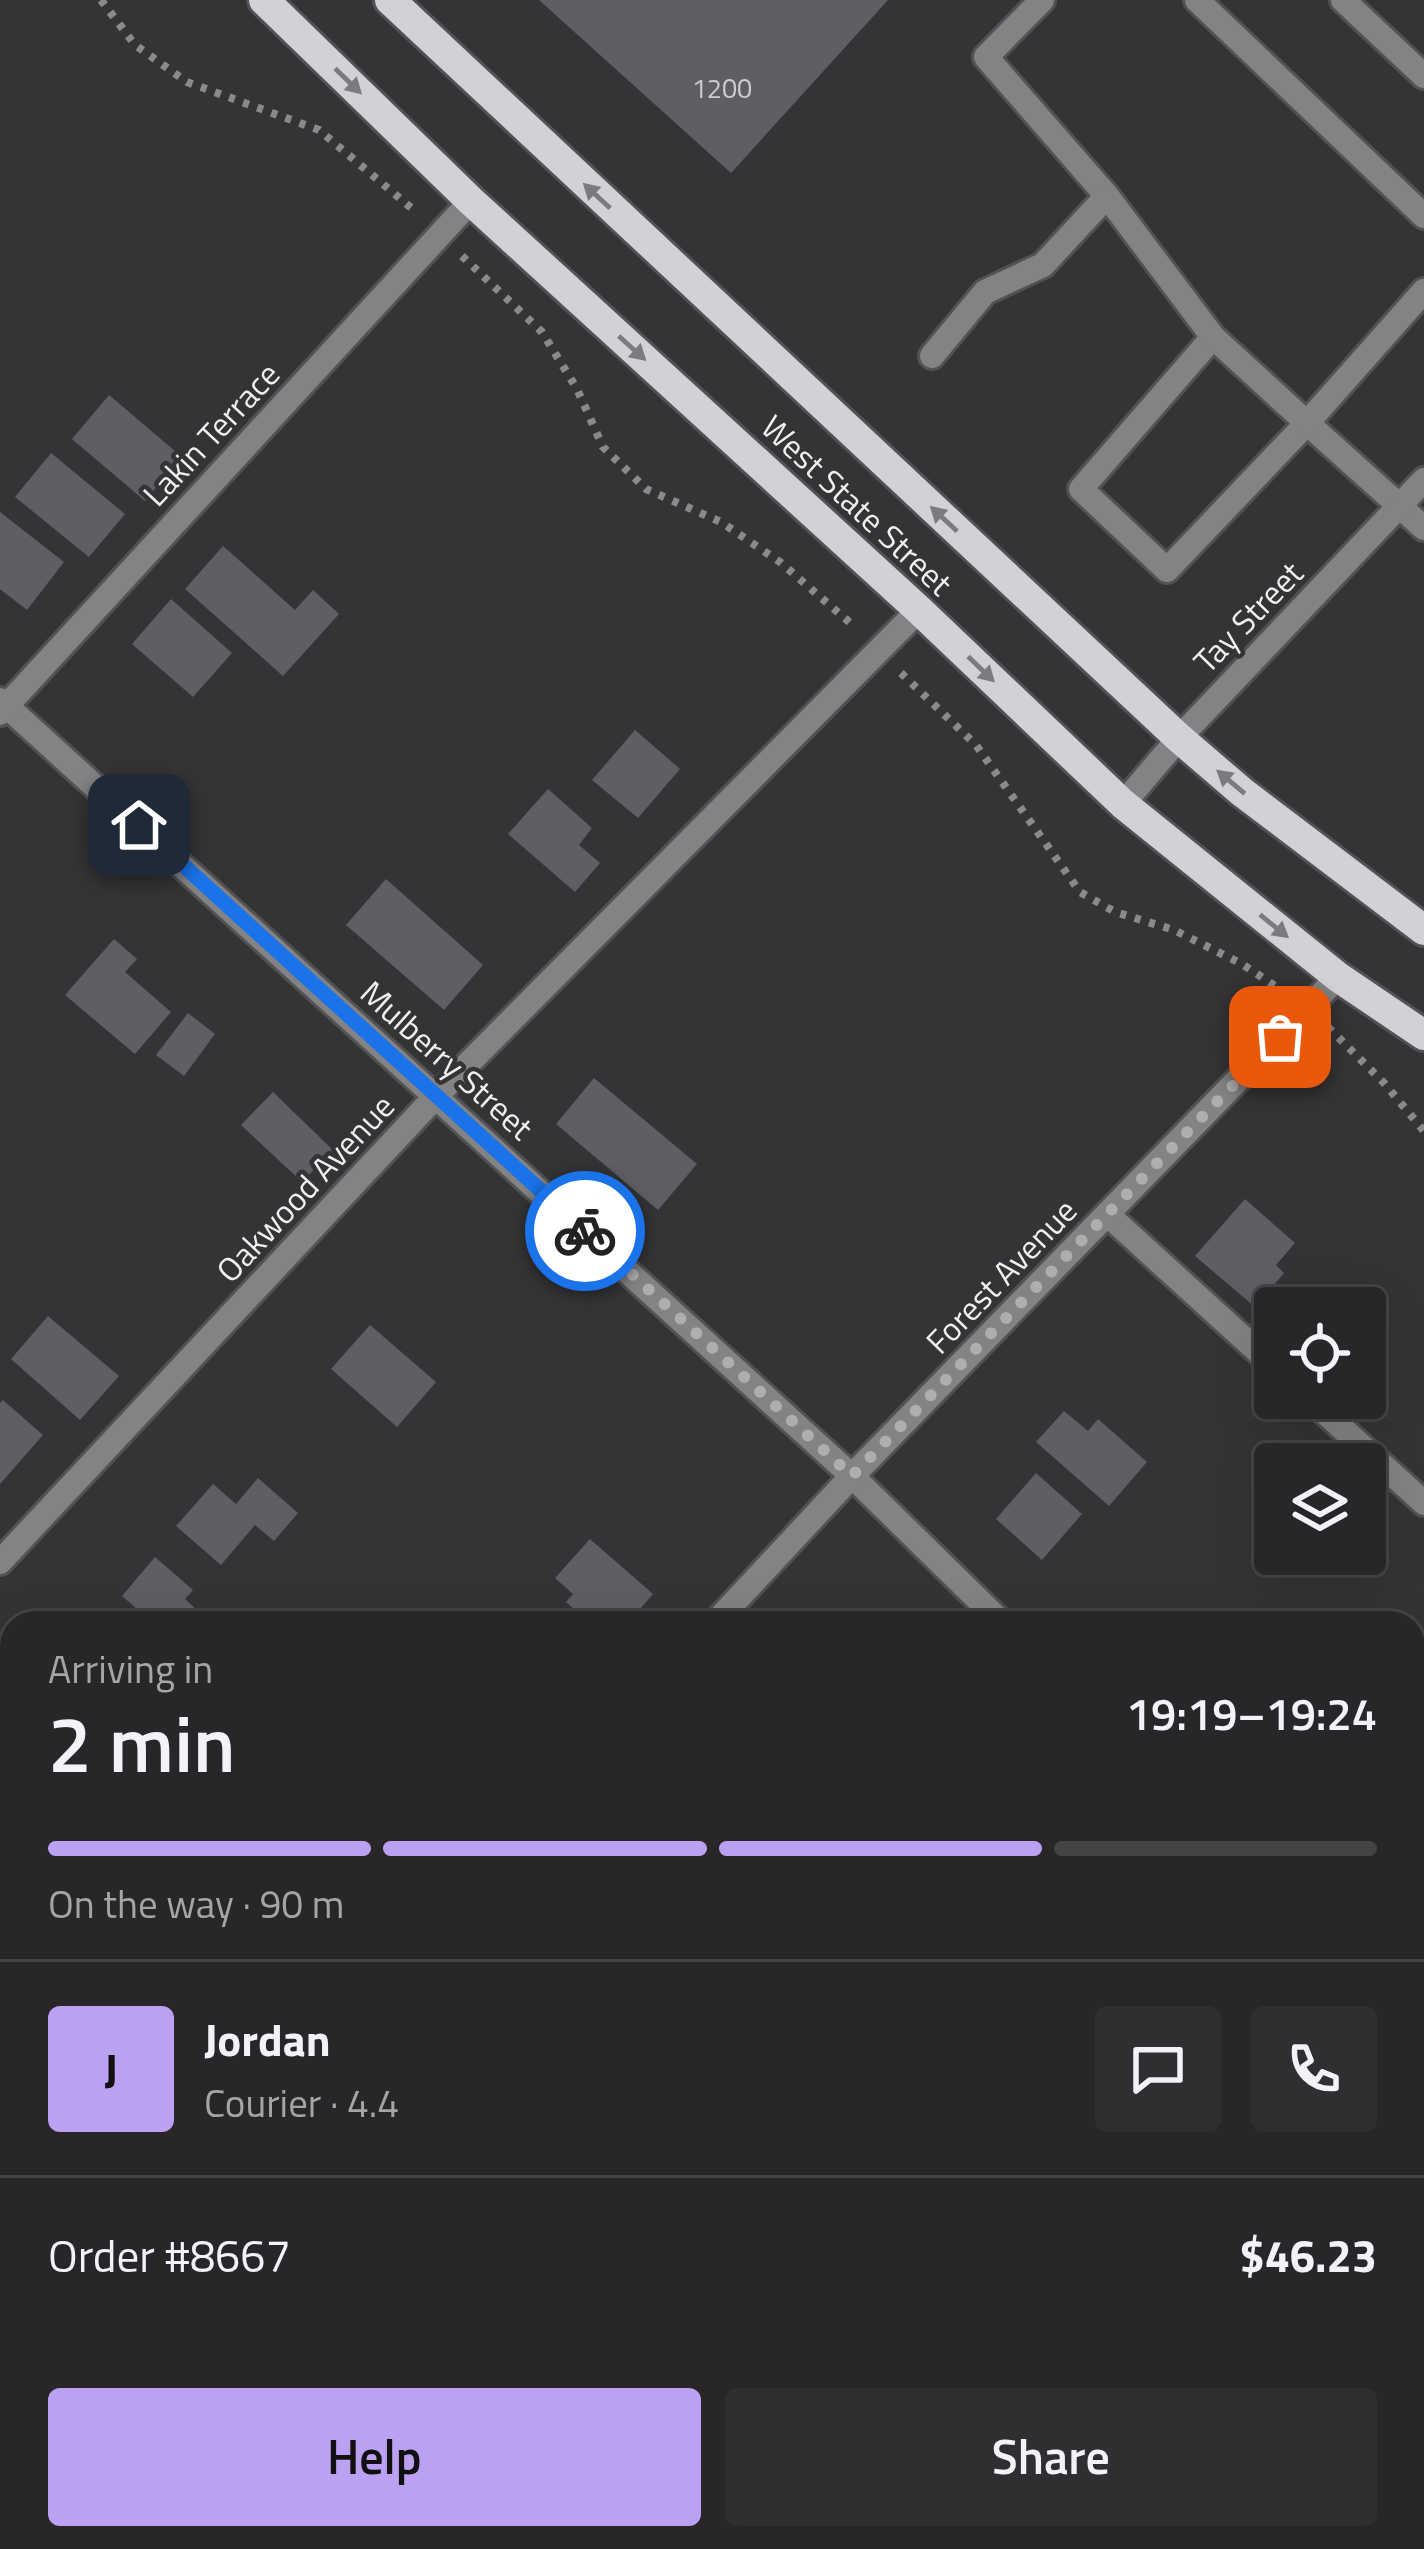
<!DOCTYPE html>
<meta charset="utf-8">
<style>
body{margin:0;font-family:"Titillium Web",sans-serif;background:#302e30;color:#f1f3f6;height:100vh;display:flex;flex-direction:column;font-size:45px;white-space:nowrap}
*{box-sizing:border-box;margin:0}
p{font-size:39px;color:#a5a5a8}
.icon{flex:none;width:66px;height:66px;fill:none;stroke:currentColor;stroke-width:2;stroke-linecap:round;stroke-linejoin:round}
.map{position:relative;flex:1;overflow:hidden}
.drawer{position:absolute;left:0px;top:1611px;width:1425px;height:939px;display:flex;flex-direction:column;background:#282628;border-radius:36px 36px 0 0;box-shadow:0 12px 48px #0002,0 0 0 3px #444345}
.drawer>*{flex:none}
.buttons{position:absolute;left:1254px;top:1287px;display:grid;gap:24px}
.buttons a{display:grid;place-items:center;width:132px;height:132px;border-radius:12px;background:#282628;box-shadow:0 12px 48px #0002,0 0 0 3px #444345;font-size:60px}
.pin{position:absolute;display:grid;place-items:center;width:102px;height:102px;color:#fff;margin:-51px;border-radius:24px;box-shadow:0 6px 18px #0006}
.courier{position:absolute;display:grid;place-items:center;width:120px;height:120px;margin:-60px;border:9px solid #1a73e8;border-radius:50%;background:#fff;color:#222;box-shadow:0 3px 15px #0007}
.overview em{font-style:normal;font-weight:600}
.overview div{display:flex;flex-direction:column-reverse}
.overview{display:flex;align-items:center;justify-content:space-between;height:204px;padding:0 48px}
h1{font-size:78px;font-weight:600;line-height:90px}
.bar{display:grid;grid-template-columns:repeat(4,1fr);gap:18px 12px;align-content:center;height:144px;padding:0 48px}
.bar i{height:15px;border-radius:9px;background:#444345}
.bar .active{background:#bca0f2}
.bar p{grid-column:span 4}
.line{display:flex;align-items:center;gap:30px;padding:0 48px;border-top:3px solid #444345}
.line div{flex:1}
.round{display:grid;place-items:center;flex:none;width:126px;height:126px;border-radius:12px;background:#302e30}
.primary-button{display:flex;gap:24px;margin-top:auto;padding:24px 48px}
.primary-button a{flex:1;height:138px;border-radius:12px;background:#bca0f2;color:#111;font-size:48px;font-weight:600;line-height:138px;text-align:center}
.primary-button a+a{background:#302e30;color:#f1f3f6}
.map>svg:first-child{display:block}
.building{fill:#605e62}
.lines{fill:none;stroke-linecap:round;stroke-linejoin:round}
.lane-casing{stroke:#535154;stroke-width:30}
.street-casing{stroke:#535154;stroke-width:30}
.primary-casing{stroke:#535154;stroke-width:36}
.path{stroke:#8b898c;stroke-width:8;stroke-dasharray:6 9;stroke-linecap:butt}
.lane{stroke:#838284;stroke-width:24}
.street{stroke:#838284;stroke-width:24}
.primary{stroke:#d3d1d5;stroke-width:30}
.oneway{fill:#7c7a7e}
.done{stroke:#afadb0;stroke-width:12;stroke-dasharray:0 21.6}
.route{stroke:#1a73e8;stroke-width:15}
.labels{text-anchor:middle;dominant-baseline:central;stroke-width:9;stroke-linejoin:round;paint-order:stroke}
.number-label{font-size:27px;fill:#cccbcd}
.street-label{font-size:33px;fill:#f0eff1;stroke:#353336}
</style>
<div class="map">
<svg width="1424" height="2549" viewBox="0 0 1424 2549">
<rect width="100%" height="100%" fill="#353336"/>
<!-- building -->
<g class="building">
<path d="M539 0H888L731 173Z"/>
<path d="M109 395 182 457 145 501 72 439Z"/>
<path d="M51 453 125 514 89 557 15 497Z"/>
<path d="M0 512 64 562 27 610 0 589Z"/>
<path d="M223 546 295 610 313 590 339 614 283 676 185 589Z"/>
<path d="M171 599 232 653 193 697 132 644Z"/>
<path d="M635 730 680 769 638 818 592 780Z"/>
<path d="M548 789 592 828 579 845 600 863 575 892 508 834Z"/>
<path d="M386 879 483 965 444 1010 346 925Z"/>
<path d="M114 939 137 959 125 972 171 1012 135 1054 65 995Z"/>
<path d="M188 1013 215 1034 184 1076 156 1055Z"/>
<path d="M594 1078 697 1164 658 1210 556 1124Z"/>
<path d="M273 1092 333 1150 302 1182 241 1125Z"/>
<path d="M1245 1199 1295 1243 1276 1265 1284 1273 1255 1307 1195 1256Z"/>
<path d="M48 1316 119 1376 80 1420 11 1359Z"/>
<path d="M370 1325 436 1382 397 1427 331 1369Z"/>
<path d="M3 1400 43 1435 0 1484V1403Z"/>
<path d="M1064 1411 1088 1431 1098 1419 1147 1462 1109 1506 1036 1442Z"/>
<path d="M1036 1473 1082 1514 1042 1560 996 1519Z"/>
<path d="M258 1478 298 1513 274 1541 255 1525 221 1565 176 1526 213 1484 236 1504Z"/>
<path d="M590 1539 653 1594 628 1623H590L566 1602 573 1594 555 1578Z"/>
<path d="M155 1557 193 1590 185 1599 211 1623H153L122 1596Z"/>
<path d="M9 1705 12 1707V1799L0 1789V1716Z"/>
</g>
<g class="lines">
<!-- lane casing -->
<g class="lane-casing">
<g id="lane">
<path d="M1042 0 986 57 1107 196"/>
<path d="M1197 0 1424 216"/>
<path d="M1213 337 1081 489 1167 570 1307 423 1424 528"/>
<path d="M932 356 985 292 1043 265 1107 196 1213 337 1307 423 1424 291"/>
<path d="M1107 1214 1275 1367"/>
<path d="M1309 1398 1424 1503"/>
<path d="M1413 2355 1424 2344"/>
<path d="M310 2549 321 2538"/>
<path d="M1224 2549 1235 2538"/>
</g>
</g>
<!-- street casing -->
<g class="street-casing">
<g id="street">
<path d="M1343 0 1424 76"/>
<path d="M0 700 852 1476 1002 1623"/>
<path d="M0 713 471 201"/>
<path d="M1123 804 1179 738 1424 480"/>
<path d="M0 1562 437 1095 919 610"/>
<path d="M715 1623 852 1476 1338 977"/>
<path d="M1413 1872 1424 1860"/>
<path d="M1413 2018 1424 2028"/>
<path d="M0 2390 12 2377"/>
<path d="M774 2549 784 2538"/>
</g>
</g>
<!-- primary casing -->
<g class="primary-casing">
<g id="primary">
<path d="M264 0 471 201 919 610 1123 804 1338 977 1424 1035"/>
<path d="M390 0 1179 738 1242 792 1424 930"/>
</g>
</g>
<!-- path -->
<g class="path">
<path d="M101 0 135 45 187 82 319 130 416 212"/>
<path d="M462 256 542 332 577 389 603 447 646 489 721 522 780 562 856 628"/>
<path d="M901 673 976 745 1080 892 1115 912 1174 930 1242 964 1284 992"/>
<path d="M1328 1027 1384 1083 1424 1131"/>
</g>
<!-- lane -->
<use href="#lane" class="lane"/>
<!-- street -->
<use href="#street" class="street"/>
<!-- primary -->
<use href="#primary" class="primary"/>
</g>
<!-- one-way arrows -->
<defs><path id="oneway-solid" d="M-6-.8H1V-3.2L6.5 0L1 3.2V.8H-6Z" transform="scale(3)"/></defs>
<g class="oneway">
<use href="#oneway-solid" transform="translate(348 81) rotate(44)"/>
<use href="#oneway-solid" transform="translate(597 196) rotate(-137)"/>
<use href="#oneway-solid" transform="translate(632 348) rotate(42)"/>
<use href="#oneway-solid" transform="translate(944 519) rotate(-137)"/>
<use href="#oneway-solid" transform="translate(981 669) rotate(44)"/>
<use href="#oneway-solid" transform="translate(1231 782) rotate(-140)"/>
<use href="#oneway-solid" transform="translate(1274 926) rotate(39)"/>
</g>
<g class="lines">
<!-- done -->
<path class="done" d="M585 1231 852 1476 1280 1037"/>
<!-- route -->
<path class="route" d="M139 825 585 1231"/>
</g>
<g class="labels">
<!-- number labels -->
<g class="number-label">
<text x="722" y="87">1200</text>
</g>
<!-- street labels -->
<g class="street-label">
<text transform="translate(211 434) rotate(-47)">Lakin Terrace</text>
<text transform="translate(857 505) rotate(43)">West State Street</text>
<text transform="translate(1248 617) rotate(-46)">Tay Street</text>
<text transform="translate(447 1060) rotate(42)">Mulberry Street</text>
<text transform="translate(305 1188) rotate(-47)">Oakwood Avenue</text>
<text transform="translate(1001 1276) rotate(-46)">Forest Avenue</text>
</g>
</g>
</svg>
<div class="buttons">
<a><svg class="icon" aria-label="locate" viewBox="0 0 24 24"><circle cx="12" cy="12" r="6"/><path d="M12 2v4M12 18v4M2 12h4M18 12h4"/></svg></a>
<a><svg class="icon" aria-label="layers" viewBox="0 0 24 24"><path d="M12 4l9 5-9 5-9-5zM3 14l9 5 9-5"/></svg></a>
</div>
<div class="pin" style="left:1280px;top:1037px;background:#ea580c"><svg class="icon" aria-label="bag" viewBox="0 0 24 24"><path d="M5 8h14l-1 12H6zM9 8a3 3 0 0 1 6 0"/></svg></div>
<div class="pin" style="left:139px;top:825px;background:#1f2937"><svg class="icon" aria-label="home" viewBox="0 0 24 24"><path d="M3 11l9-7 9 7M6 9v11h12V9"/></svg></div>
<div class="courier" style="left:585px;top:1231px"><svg class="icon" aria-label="bike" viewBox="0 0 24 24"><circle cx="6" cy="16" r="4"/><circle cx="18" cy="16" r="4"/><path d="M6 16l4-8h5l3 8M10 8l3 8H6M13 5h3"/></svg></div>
<section class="drawer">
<div class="overview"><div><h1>2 min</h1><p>Arriving in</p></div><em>19:19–19:24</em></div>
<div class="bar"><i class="active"></i><i class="active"></i><i class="active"></i><i></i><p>On the way · 90 m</p></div>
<div class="line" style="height:216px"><b class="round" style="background:#bca0f2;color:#111">J</b><div><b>Jordan</b><p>Courier · 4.4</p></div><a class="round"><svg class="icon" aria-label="chat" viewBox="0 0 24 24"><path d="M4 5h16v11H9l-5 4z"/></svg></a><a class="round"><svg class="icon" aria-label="phone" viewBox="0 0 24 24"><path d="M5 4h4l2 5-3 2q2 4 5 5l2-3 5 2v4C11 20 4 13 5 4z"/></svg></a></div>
<div class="line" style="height:156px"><div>Order #8667</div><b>$46.23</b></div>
<div class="primary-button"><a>Help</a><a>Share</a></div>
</section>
</div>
